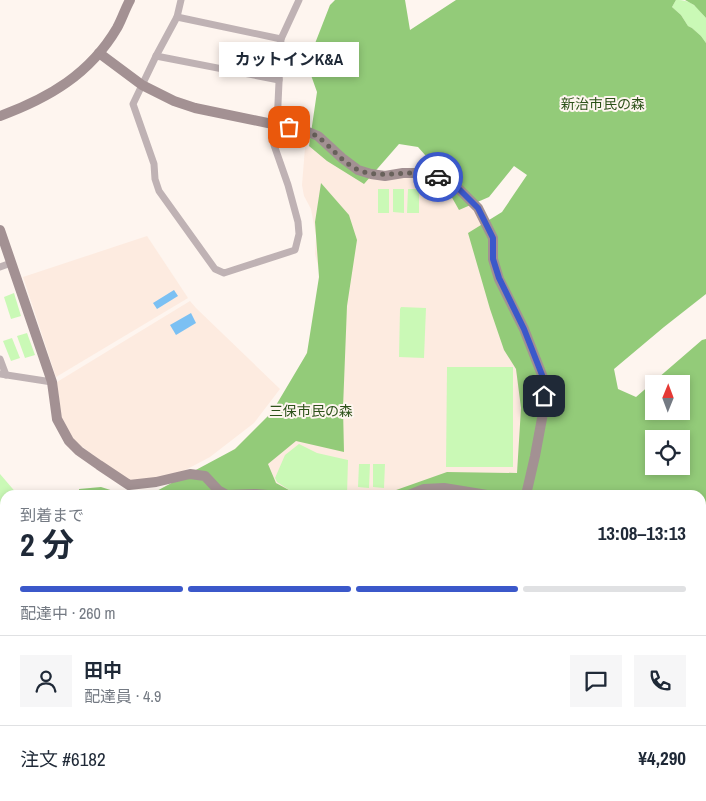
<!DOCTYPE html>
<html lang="ja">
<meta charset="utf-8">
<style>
body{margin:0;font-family:"Archivo Narrow","Noto Sans JP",sans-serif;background:#f6f6f7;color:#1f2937;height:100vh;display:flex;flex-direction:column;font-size:19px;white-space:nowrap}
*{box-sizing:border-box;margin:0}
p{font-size:16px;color:#747a83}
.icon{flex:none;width:28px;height:28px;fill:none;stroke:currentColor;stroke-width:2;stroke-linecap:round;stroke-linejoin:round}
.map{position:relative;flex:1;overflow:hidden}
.drawer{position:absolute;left:0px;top:490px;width:706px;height:311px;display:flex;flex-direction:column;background:#fff;border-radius:15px 15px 0 0;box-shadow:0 2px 8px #0003}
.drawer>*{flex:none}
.needle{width:32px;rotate:1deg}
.buttons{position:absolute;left:645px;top:375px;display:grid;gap:10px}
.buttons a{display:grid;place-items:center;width:45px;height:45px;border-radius:0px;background:#fff;box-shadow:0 2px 8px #0003;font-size:25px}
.pin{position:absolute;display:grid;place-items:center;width:42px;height:42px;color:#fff;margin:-21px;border-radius:10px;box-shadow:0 2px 8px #0006}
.courier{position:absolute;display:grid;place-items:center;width:50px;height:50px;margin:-25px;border:4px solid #3b58ca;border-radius:50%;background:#fff;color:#222;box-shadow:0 1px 6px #0007}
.bubble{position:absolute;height:35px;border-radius:0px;background:#fff;box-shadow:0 2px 8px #0003;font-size:16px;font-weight:700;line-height:35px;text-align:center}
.head em{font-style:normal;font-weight:700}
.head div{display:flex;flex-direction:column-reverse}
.head{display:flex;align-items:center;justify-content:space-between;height:85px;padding:0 20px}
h1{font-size:32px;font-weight:700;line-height:38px}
.bar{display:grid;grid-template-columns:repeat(4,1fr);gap:8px 5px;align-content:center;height:60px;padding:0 20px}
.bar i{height:6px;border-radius:4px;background:#e0e1e3}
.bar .selected{background:#3b58ca}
.bar p{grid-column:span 4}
.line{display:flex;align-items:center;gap:12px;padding:0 20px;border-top:1px solid #e0e1e3}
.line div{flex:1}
.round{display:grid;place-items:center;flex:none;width:52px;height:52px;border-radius:0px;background:#f6f6f7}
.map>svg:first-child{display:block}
.built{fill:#fdebe0}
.green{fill:#caf9b6}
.forest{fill:#93cb79;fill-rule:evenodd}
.water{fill:#7bc0f3}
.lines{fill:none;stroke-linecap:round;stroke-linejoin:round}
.street{stroke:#bfb2b4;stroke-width:7}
.secondary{stroke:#a39193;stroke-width:10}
.done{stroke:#68615b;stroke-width:5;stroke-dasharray:0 9}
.route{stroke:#3b58ca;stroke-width:6}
.labels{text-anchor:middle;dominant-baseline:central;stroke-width:4;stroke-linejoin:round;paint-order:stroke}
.park-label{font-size:14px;fill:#2c5119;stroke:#fef5ef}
</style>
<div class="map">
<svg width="706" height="801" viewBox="0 0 706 801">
<rect width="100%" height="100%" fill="#fef5ef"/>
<!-- built -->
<g class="built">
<path d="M306 135 359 174 404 175 442 180 477 212 481 223 483 258 519 329 527 474 390 495H276L202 472 237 447 278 409 301 367 320 318 323 285 315 254 316 236 311 209 304 196 302 185Z"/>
<path d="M147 236 188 298 56 377 23 277Z"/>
<path d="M190 301 196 308 280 389 254 423 210 457 176 475 139 480H126L72 439 62 422 57 382Z"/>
<path d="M162 796H569V801H164Z"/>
</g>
<!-- green -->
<g class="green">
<path d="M676 0C693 0 696 7 706 18V43L701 36 692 28 688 26 681 15 672 7Z"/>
<rect x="378" y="189" width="11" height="24"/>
<path d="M393 189H404V213L393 212Z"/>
<path d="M408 189H419V213H407Z"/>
<path d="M14 293 21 316 11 319 4 297Z"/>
<path d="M401 307 426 308 424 358 399 357 400 309Z"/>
<path d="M27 333 35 355 25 358 17 336Z"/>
<path d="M12 338 20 358 11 361 3 341Z"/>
<path d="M447 367H513V467H446Z"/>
<path d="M299 444 317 453 348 460 347 495H297L277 482 275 478 285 455Z"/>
<path d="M359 464H370L369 488 358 487Z"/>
<path d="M373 464H385L384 488 373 487Z"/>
<path d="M0 474 18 495H5V547L0 544Z"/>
<rect x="348" y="796" width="127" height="5"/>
<path d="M502 796H559L561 801H503Z"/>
</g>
<!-- forest -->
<g class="forest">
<path d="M335 0H405L410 30 456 0H676L672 7 681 15 688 26 692 28 701 36 706 43V294L664 327 614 369 618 389 636 397 702 340 706 339V801H587L586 796H701V495H382L447 472 517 473 521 408 516 369 504 350 490 309 468 233 502 212 527 175 514 166 489 197 459 210 433 164 418 147 399 144 364 184 327 161 309 146 317 92 307 64 330 5ZM654 384H681V411H654ZM654 439H681V466H654Z"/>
<path d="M685 0H706V18L694 5Z"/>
<path d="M321 183 349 215 357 240 347 306 343 408 344 452 296 441 268 464 276 483 298 495H79V489L101 487 120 493 151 494 235 449 272 412 307 353 319 277 315 222Z"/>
<path d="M5 558V796H82V801H0V559Z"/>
<path d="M107 796H171L172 801H108Z"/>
<path d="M226 796H275L276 798 278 801H225Z"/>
</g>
<!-- water -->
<g class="water">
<path d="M174 290 178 296 157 309 153 303Z"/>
<path d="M191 313 196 323 176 335 170 325Z"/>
</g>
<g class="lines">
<!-- street -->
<g class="street">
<path d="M181 0 177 17 156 56 133 104 154 164 155 179 159 191 215 269 224 273 295 250 299 234 298 222 288 185 274 145V129L277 125 281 39 299 0"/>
<path d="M177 17 281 39"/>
<path d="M156 56 279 80"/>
<path d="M0 267 11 263"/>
<path d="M0 359 6 375"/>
<path d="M0 374 52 382"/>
</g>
<!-- secondary -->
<g class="secondary">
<path d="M99 53 142 85 174 101 195 108 306 131 318 136 342 158 358 170 371 174 385 176 403 173H425L433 175 447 180 456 186 478 208 493 238V259L499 279 524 329 544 380 543 413 535 456 526 495"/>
<path d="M0 116C49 98 90 74 117 28 122 19 125 9 130 0"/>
<path d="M0 230 52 382 57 419 69 441 79 451 99 465 129 485 156 482 190 474 205 476 218 490 227 495 255 494 268 495"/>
<path d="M409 495 424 489 444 488 487 495"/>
<path d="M581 796 583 801"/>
</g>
</g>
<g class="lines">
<!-- done -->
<path class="done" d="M289 127C298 129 310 131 318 137 332 147 344 165 361 171 387 180 411 167 438 177"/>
<!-- route -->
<path class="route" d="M438 177 447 180 456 186 478 208 493 238V259L499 278 524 329 544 380V396"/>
</g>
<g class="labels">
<!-- park labels -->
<g class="park-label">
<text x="603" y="104">新治市民の森</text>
<text x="311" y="411">三保市民の森</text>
</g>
</g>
</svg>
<div class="buttons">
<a><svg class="needle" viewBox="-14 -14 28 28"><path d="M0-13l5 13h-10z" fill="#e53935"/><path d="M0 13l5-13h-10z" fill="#747a83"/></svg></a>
<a><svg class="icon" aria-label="locate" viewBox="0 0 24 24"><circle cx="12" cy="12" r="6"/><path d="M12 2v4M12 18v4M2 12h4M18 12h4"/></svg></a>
</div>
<div class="pin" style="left:289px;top:127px;background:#ea580c"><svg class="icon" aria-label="bag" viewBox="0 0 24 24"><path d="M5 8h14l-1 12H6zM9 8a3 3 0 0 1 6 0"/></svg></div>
<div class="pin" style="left:544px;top:396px;background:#1f2937"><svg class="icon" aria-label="home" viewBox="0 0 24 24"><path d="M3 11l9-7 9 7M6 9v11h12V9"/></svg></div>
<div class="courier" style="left:438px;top:177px"><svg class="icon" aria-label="car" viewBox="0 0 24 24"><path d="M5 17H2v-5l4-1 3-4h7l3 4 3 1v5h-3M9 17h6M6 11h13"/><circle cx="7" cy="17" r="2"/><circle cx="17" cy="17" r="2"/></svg></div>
<div class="bubble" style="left:219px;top:42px;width:140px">カットインK&amp;A</div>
<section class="drawer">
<div class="head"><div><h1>2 分</h1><p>到着まで</p></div><em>13:08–13:13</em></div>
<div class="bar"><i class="selected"></i><i class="selected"></i><i class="selected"></i><i></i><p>配達中 · 260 m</p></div>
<div class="line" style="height:90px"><a class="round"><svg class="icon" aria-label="person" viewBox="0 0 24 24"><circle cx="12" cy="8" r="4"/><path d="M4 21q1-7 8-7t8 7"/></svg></a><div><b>田中</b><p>配達員 · 4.9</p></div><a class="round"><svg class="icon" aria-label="chat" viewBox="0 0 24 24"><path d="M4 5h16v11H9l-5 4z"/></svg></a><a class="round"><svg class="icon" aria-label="phone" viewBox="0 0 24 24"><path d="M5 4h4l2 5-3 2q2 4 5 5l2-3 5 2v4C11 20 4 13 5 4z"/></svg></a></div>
<div class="line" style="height:65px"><div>注文 #6182</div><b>¥4,290</b></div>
</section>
</div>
